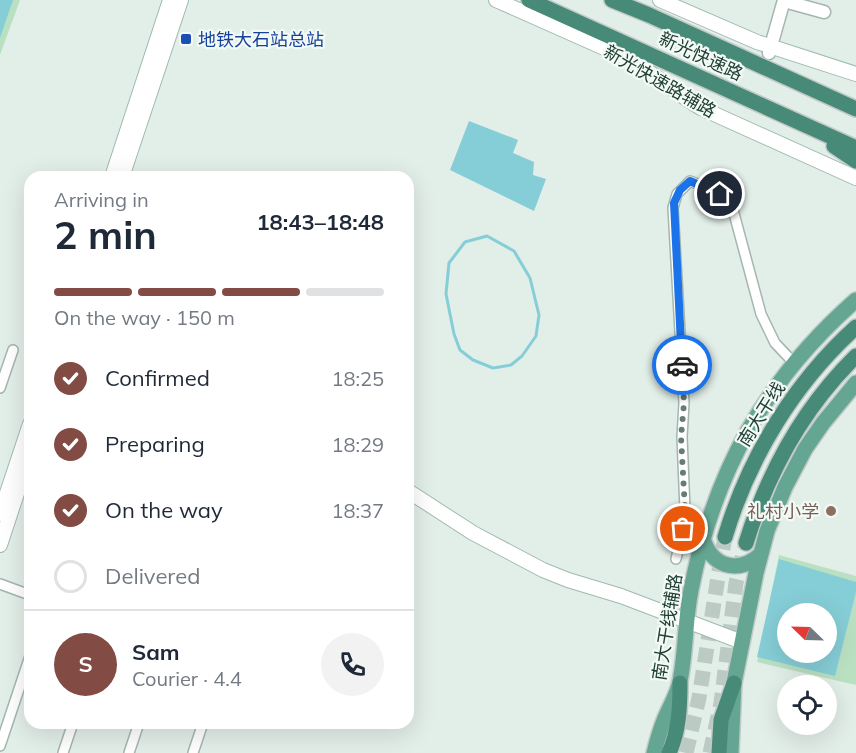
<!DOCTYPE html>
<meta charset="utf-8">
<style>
body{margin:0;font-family:Mulish,"Noto Sans SC",sans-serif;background:#f2f2f3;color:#1f2937;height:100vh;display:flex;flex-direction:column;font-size:22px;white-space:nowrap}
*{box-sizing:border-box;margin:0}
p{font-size:20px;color:#747a83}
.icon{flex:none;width:33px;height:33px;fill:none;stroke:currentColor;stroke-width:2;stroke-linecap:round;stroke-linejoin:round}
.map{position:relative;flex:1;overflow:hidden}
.sheet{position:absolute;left:24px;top:171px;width:390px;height:558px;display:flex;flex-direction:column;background:#fff;border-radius:18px;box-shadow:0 6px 24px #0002}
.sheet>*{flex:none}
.needle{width:39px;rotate:293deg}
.buttons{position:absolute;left:777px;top:603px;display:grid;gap:12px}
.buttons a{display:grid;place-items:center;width:60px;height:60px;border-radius:50%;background:#fff;box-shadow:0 6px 24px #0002;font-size:30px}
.pin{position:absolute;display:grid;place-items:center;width:51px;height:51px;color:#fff;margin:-26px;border:3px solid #fff;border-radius:50%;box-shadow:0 2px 6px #0007}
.courier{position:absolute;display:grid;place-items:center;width:60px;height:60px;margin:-30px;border:4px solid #1a73e8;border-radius:50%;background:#fff;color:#222;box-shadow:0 2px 8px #0007}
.summary em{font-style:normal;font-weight:700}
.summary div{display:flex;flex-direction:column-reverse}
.summary{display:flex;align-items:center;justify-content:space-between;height:102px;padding:0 30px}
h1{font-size:39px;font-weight:700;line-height:45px}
.bar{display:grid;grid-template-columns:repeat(4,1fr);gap:9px 6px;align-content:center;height:72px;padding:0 30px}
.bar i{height:8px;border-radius:4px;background:#e0e1e3}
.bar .active{background:#824b43}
.bar p{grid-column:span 4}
.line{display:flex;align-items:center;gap:15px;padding:0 30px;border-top:2px solid #e0e1e3}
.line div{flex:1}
.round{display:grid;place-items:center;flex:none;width:63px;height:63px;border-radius:32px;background:#f2f2f3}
ol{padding:0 30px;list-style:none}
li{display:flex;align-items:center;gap:18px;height:66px}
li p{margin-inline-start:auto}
li .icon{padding:6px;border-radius:50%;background:#824b43;color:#fff;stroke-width:4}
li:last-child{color:#747a83}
li i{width:33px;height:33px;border:3px solid #e0e1e3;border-radius:50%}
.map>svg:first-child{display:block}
.green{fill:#bae0c2;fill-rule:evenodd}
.water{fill:#86ced7;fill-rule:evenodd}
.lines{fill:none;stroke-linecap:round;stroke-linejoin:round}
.stream{stroke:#86ced7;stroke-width:3}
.trunk-tunnel{stroke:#bbcbc4;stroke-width:15;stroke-dasharray:15 8;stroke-linecap:butt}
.minor-casing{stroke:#a4b6af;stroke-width:12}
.tertiary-casing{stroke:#a4b6af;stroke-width:15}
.secondary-casing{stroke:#a0bab0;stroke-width:16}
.primary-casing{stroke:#c1cac7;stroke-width:18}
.trunk-casing{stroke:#c1cac7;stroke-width:18}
.minor{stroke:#fff;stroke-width:9}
.tertiary{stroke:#fff;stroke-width:12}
.secondary{stroke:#fff;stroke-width:14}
.primary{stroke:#64a692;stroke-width:15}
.trunk{stroke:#478a78;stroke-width:15}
.done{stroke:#657d74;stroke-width:6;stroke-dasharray:0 10.8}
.route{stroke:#1a73e8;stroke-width:8}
.transit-dot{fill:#1a4fb4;stroke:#f3faf6;stroke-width:2}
.education-dot{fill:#8d6e63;stroke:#f3faf6;stroke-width:2}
.labels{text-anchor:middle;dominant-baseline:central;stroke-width:4.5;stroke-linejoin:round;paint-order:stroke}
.transit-label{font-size:18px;fill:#164399;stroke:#f3faf6;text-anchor:start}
.street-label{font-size:18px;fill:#214036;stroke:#f3faf6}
.education-label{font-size:18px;fill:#785e54;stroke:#f3faf6;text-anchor:end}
</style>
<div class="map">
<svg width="856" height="753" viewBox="0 0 856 753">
<rect width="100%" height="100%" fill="#e2eee8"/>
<!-- green -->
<g class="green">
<path d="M0 0H20L0 55Z"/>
<path d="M779 555 856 576V685L757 662ZM788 614H826V652H788Z"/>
</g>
<!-- water -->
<g class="water">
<path d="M0 0H13L0 38Z"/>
<path d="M469 121 518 140 513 153 534 162 533 175 546 179 534 211 450 170Z"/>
<path d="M779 559 856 582V592L835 676 757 657ZM788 614H826V652H788Z"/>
</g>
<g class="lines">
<!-- stream -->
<path class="stream" d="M487 236 514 251 530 278 539 315 536 336 522 356 511 365 493 368 473 360 460 350 454 334 446 294 449 263 465 242Z"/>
<!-- trunk-tunnel -->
<g class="trunk-tunnel">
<path d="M686 753 699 698 718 577 725 537"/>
<path d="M710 753 721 703 736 583 746 543"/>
</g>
<!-- minor casing -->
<g class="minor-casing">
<g id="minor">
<path d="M0 388 13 350"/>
<path d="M676 559 685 520V510L682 437 684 403 673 208 677 194 690 181 720 193 732 206 761 314 775 343 794 363"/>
<path d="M0 584 30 595"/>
<path d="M0 746 30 656"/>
<path d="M63 753 73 723"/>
<path d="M129 753 139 723"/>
<path d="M193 753 203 723"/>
</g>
</g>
<!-- tertiary casing -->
<g class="tertiary-casing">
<g id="tertiary">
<path d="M784 1 824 12"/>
<path d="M769 53 784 0"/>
</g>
</g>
<!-- secondary casing -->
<g class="secondary-casing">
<g id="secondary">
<path d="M496 0 629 59C654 73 676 94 701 108L856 178"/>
<path d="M660 0 757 42 856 74"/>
<path d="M112 177 170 0"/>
<path d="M122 177 181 0"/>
<path d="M408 491 473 533 543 570 568 580 621 596 742 642"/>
<path d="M0 514 30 424"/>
<path d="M0 545 30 454"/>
</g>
</g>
<!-- primary casing -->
<g class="primary-casing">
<g id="primary">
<path d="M703 538C711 566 737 575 760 555"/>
<path d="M654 753C657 741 660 730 665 718 670 706 678 693 680 681 686 651 685 620 691 590 714 472 765 380 856 300"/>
<path d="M731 753 734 683 756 573 767 531 785 487 805 449 823 423 856 383"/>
</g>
</g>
<!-- trunk casing -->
<g class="trunk-casing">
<g id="trunk">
<path d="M529 0 856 148"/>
<path d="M612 0 649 15 856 109"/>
<path d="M834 146 856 161"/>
<path d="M725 537C749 457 794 383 856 327"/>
<path d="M746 543C768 472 803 408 856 356"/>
<path d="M669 753C679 731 680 707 680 683"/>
<path d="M719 753 721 720 734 683"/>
</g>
</g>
<!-- minor -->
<use href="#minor" class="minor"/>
<!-- tertiary -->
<use href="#tertiary" class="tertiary"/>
<!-- secondary -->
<use href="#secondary" class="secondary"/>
<!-- primary -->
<use href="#primary" class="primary"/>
<!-- trunk -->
<use href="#trunk" class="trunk"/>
</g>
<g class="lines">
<!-- done -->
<path class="done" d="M682 365 684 403 681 437 685 510 683 529"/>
<!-- route -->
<path class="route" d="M682 365 674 203 680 190 690 181 720 194"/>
</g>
<!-- markers -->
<rect class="transit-dot" x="180" y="33" width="12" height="12" rx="3"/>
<circle class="education-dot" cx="831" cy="511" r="6"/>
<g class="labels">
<!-- transit labels -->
<g class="transit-label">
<text x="198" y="39">地铁大石站总站</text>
</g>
<!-- street labels -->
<g class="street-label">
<text transform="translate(701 56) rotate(25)">新光快速路</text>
<text transform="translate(660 81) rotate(30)">新光快速路辅路</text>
<text transform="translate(761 414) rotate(-58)">南大干线</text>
<text transform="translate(667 627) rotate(-81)">南大干线辅路</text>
</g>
<!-- education labels -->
<g class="education-label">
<text x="819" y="511">礼村小学</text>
</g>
</g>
</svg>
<div class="buttons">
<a><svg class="needle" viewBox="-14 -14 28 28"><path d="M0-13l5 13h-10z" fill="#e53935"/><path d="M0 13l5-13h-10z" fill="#747a83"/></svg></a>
<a><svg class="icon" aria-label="locate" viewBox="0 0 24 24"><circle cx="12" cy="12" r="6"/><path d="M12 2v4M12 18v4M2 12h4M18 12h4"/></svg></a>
</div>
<div class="pin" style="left:683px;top:529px;background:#ea580c"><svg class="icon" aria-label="bag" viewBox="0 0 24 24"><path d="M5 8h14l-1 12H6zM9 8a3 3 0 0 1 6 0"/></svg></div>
<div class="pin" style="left:720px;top:194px;background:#1f2937"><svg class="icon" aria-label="home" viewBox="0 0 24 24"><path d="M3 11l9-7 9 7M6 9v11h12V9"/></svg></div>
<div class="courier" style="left:682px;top:365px"><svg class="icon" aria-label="car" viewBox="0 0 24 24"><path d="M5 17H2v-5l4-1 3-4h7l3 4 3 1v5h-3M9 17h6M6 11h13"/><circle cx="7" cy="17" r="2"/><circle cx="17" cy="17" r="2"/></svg></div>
<section class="sheet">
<div class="summary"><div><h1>2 min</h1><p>Arriving in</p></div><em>18:43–18:48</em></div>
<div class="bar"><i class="active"></i><i class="active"></i><i class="active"></i><i></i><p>On the way · 150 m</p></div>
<ol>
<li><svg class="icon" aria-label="check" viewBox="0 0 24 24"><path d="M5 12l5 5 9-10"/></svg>Confirmed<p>18:25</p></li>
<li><svg class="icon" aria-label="check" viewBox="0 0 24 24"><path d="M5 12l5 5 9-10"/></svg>Preparing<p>18:29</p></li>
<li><svg class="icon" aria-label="check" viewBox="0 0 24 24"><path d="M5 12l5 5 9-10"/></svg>On the way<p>18:37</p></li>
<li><i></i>Delivered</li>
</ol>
<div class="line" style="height:108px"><b class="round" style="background:#824b43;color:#fff">S</b><div><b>Sam</b><p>Courier · 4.4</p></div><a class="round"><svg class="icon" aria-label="phone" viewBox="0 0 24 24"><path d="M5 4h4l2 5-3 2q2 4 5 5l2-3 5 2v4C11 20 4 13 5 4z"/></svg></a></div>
</section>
</div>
